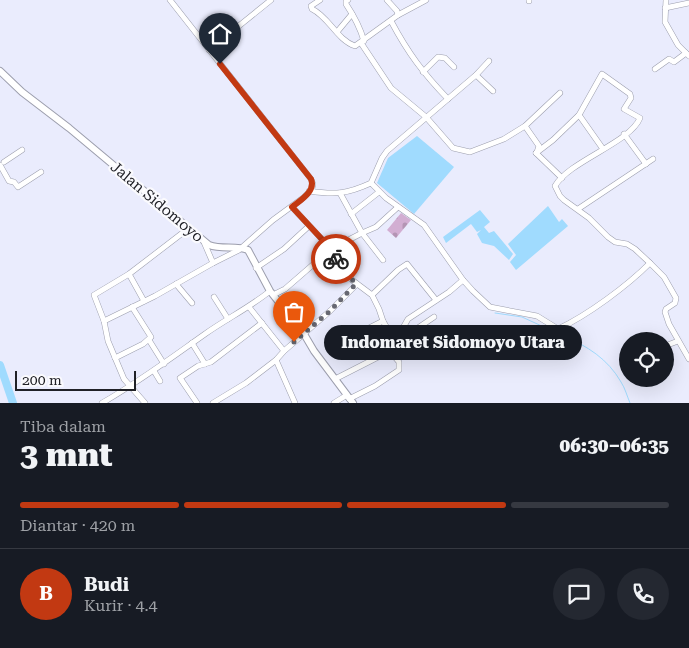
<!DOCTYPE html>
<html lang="id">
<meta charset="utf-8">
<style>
body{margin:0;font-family:"Roboto Serif",serif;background:#242831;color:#f1f3f6;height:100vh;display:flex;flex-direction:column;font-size:19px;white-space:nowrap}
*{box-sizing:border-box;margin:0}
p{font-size:16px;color:#9ea1a6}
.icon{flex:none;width:28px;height:28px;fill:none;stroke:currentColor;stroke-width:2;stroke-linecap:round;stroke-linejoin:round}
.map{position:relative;height:403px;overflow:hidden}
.details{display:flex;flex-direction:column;background:#171b24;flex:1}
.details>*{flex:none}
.fabs{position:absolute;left:619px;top:332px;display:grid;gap:10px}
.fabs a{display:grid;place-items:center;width:55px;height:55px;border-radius:50%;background:#171b24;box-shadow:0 5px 20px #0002;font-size:25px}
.scale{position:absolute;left:15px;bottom:12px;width:121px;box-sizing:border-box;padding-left:5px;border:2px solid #202127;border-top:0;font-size:14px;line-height:18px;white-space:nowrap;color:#202127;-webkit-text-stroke:4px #fafafe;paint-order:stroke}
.pin{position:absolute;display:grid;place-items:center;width:42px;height:42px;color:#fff;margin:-51px -21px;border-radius:50% 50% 50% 0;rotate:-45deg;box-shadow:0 0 5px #0007}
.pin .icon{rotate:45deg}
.courier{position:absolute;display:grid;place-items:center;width:50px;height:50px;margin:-25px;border:4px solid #c23912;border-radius:50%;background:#fff;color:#222;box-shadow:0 1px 6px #0007}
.bubble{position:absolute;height:35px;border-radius:18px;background:#171b24;box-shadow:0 5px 20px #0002;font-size:16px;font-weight:800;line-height:35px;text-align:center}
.headline em{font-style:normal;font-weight:800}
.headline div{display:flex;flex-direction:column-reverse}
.headline{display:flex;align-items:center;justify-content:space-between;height:85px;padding:0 20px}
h1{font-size:32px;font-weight:800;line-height:38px}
.bar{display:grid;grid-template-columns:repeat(4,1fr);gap:8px 5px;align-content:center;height:60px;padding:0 20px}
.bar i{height:6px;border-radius:4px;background:#363941}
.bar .on{background:#c23912}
.bar p{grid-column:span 4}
.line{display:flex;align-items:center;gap:12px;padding:0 20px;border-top:1px solid #363941}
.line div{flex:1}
.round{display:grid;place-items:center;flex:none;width:52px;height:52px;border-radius:26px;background:#242831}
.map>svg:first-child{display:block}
.cemetery{fill:url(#cemetery-stones)}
.water{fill:#a0dbfe}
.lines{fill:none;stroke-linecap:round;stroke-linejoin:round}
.stream{stroke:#a0dbfe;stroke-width:1}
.river{stroke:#a0dbfe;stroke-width:8}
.minor-casing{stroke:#9c9ead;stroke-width:6}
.major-casing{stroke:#9c9ead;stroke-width:8}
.minor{stroke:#fff;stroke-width:5}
.major{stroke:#fff;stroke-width:6}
.done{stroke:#676872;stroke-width:5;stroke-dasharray:0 9}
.route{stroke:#c23912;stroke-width:6}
.labels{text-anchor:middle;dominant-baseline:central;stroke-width:4.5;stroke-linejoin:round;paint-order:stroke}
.street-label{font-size:15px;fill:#202127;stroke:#fafafe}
</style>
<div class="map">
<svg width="689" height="403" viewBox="0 0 689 403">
<defs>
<pattern id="cemetery-stones" width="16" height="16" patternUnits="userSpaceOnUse" patternTransform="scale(1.25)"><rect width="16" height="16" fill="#d2aed2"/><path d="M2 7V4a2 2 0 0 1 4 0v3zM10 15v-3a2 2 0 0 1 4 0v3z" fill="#b495b4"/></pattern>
</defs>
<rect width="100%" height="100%" fill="#eaecfd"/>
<!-- cemetery -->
<path class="cemetery" d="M401 213 411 220 396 238 387 230Z"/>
<!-- water -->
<g class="water">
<path d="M417 136 454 167 414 214 377 183 388 158Z"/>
<path d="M548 206 559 222 562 219 568 226 516 270 510 262 516 255 508 244Z"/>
<path d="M480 210 490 222 484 227 489 233 494 231 513 254 509 260 494 246 482 243 477 234 481 230 477 232 471 224 446 243 443 237Z"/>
</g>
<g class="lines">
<!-- stream -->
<g class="stream">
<path d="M495 313 522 317 557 333"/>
<path d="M564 336C587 346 608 359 621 382 625 388 627 396 630 403"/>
</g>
<!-- river -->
<path class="river" d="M0 365 13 403"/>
<!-- minor casing -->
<g class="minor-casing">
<g id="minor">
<path d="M320 0 311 6 312 9C329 17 337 40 355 46L398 15 426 0"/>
<path d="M348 0 346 1V4C354 16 360 27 364 41"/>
<path d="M387 0 397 11 398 15"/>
<path d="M529 0V1"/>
<path d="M666 0 665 22 678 45 689 56"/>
<path d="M665 8 689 3"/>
<path d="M391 21C408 53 423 73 448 99"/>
<path d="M337 32 352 14"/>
<path d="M361 43 391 88 426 117 453 148 470 152 504 139 525 126 539 146 537 152"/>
<path d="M209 50 271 0"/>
<path d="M655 69 669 59 674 62 686 53"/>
<path d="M423 72 438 57 445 58 454 67"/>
<path d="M476 75 493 91"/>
<path d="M579 115 603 149"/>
<path d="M525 126 560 93"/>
<path d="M624 134 646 164"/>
<path d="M536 153 553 140 579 115 602 74 630 94 631 98 624 109 640 118C630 143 569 161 555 186L560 196 564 200 589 218 608 237 615 242 627 244 635 249 650 263"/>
<path d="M536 153 562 178"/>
<path d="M4 162 22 150"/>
<path d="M0 165 9 181 14 182 18 187 41 172"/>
<path d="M371 183 386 198 424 225 463 280 473 291 490 307 537 316 558 329C588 315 627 286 650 263L664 277 676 298 675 303 666 309 665 312 669 324 689 359"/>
<path d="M309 191C335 195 347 194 371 183L382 158 387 151 476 75 489 61"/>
<path d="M340 193 362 233 331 249 338 262 352 280 372 295 379 309 383 321"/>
<path d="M578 209 653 159"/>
<path d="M351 214 379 192"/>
<path d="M203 240 213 263"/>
<path d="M383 260 362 233 376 227 398 207"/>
<path d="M256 268 284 249 309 226"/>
<path d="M129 274 144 301"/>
<path d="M176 284 192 303"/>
<path d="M273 295 285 289 331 249 292 207"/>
<path d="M372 295 398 270 407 264 436 300"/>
<path d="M214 297 228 319"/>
<path d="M249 307 284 351"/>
<path d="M104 321 155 296 213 263 239 250 273 220 303 198 312 189 313 184 311 179 170 0"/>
<path d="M363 331 383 321 395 342 403 338 434 317"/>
<path d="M149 340 164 364"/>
<path d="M192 343 205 364"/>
<path d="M554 343 560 336 558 329"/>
<path d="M665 346 678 341"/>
<path d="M115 358 143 344 151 337 132 307"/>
<path d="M276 360 295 403"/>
<path d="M154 371 160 381"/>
<path d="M335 379 386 353 395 342 408 319 449 292 463 280"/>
<path d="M349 399 375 386 399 370V362L389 350"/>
<path d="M102 403C139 382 171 358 205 334 226 319 249 308 270 291"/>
<path d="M145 403 124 379 108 341 104 321 94 295 129 274 189 228"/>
<path d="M197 403 180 378 198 366 211 362 262 323"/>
<path d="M213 403 246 383 276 360 284 351 330 311 357 284"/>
<path d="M334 403 347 395"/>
</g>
</g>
<!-- major casing -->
<g class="major-casing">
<path id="major" d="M0 71 22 92 69 128 209 245C222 250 236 245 248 250L270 291 304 334 314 351 353 403"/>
</g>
<!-- minor -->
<use href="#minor" class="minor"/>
<!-- major -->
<use href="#major" class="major"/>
</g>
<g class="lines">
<!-- done -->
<path class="done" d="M294 342 330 311 356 284 345 272 336 259"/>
<!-- route -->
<path class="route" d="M220 64 311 179C316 191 301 200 292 207L331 249 336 259"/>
</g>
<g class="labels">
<!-- street labels -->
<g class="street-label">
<text transform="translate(157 202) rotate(40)">Jalan Sidomoyo</text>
</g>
</g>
</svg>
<div class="fabs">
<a><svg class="icon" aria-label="locate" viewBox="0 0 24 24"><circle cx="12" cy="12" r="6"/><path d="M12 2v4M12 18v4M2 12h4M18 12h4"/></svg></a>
</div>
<div class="scale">200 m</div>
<div class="pin" style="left:294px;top:342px;background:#ea580c"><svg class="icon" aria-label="bag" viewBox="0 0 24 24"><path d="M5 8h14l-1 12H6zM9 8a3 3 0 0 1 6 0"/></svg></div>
<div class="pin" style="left:220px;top:64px;background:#1f2937"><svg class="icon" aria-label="home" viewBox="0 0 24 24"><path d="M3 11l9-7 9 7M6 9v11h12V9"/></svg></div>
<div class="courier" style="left:336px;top:259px"><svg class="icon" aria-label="bike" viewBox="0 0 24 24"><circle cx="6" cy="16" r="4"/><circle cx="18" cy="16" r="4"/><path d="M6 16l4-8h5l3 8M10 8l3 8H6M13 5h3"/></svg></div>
<div class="bubble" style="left:324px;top:325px;width:258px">Indomaret Sidomoyo Utara</div>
</div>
<section class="details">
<div class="headline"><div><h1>3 mnt</h1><p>Tiba dalam</p></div><em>06:30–06:35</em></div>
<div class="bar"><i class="on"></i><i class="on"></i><i class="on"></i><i></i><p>Diantar · 420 m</p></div>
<div class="line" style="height:90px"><b class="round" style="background:#c23912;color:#fff">B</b><div><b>Budi</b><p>Kurir · 4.4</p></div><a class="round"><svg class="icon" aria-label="chat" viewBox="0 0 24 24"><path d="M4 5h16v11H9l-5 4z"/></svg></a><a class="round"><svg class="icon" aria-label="phone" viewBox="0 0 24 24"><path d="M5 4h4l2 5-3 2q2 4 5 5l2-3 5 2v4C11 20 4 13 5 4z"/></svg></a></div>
</section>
